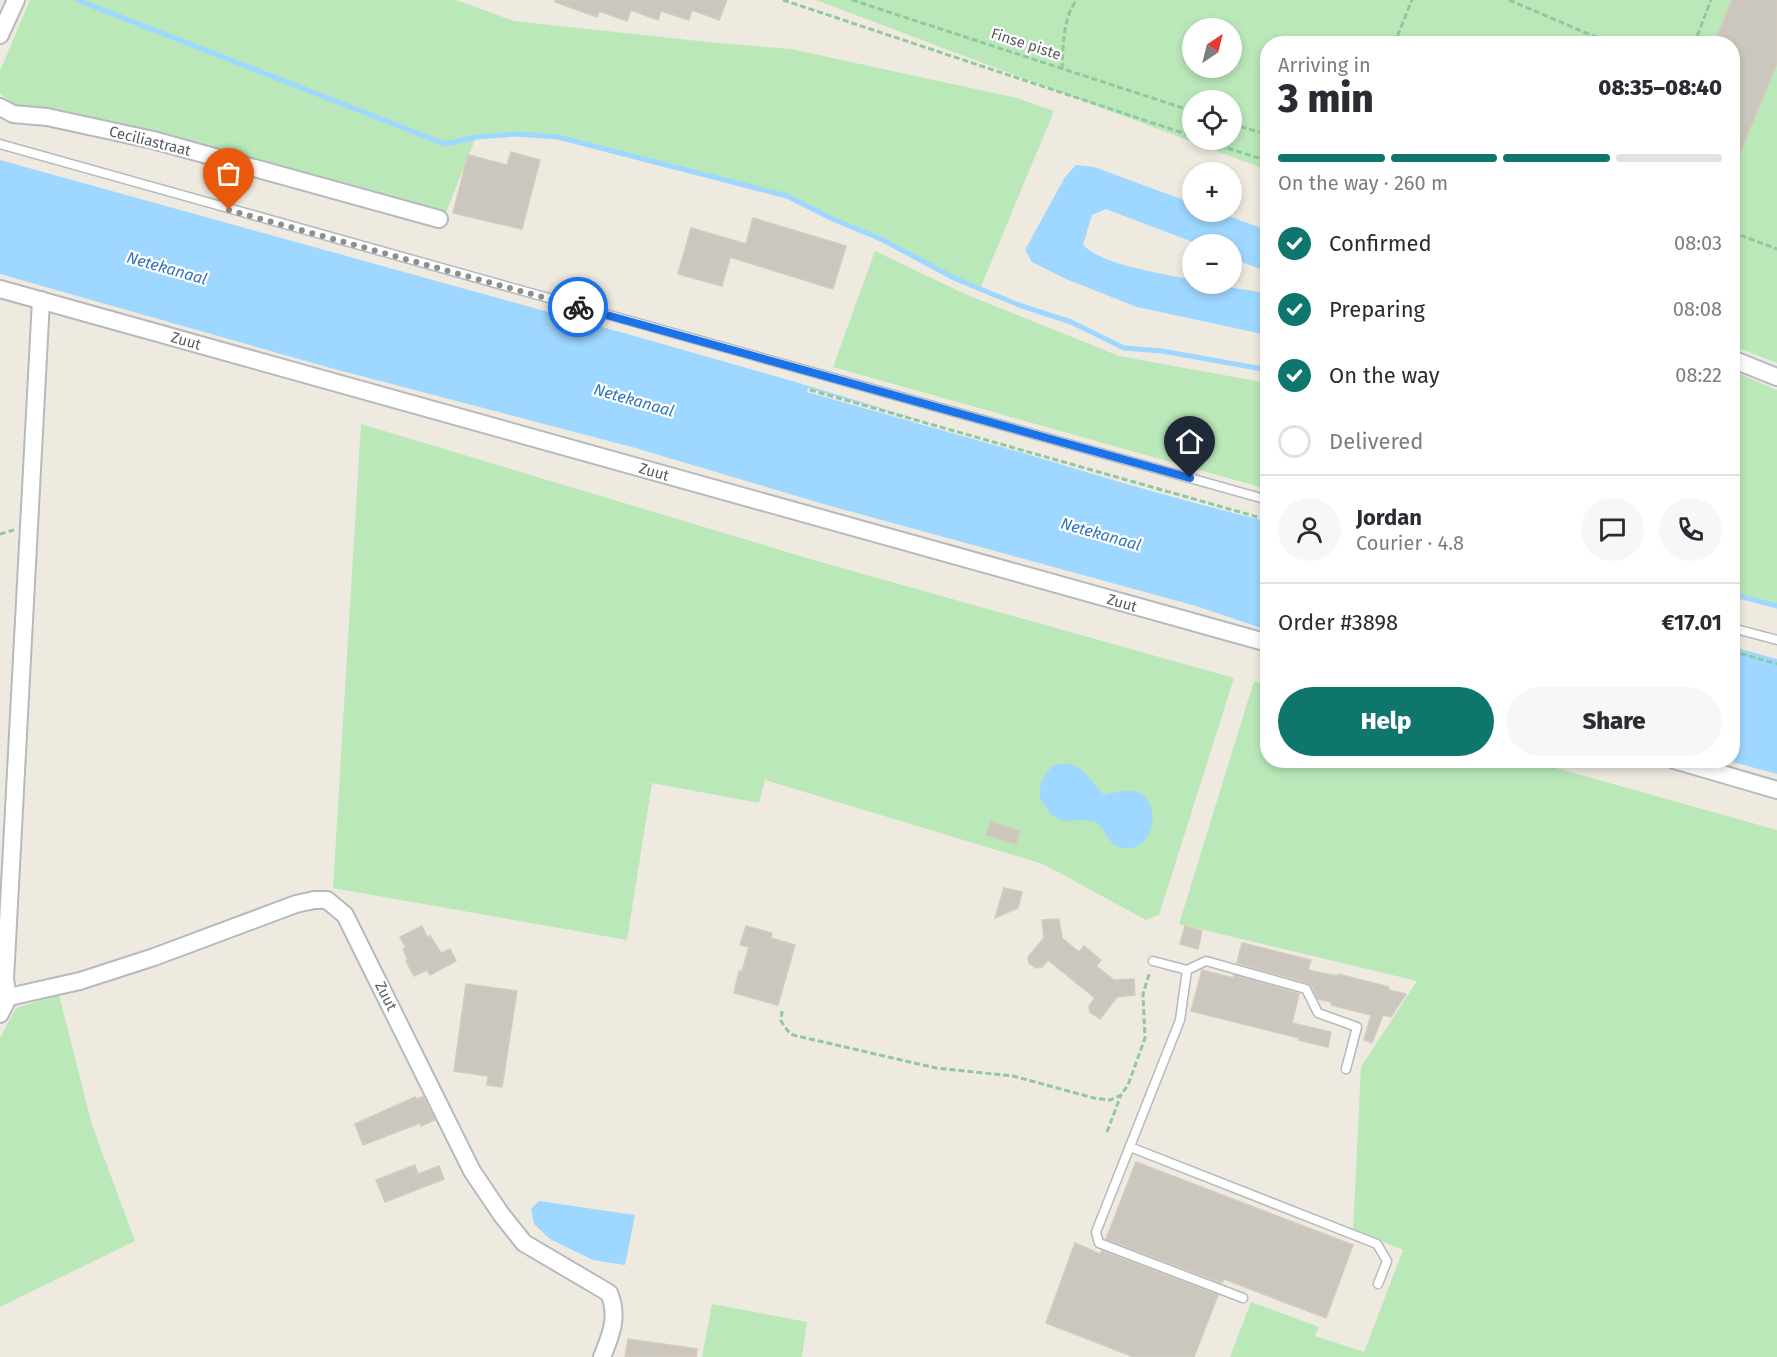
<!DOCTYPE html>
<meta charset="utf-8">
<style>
body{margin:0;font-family:"Fira Sans",sans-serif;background:#f7f7f7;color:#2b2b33;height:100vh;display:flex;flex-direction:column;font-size:22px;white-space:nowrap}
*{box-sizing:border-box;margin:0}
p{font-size:20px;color:#7c7c81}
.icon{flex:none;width:33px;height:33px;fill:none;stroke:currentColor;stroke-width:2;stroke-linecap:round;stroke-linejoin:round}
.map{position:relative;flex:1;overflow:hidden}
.panel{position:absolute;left:1260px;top:36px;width:480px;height:732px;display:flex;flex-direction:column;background:#fff;border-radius:24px;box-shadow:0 3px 9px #0003}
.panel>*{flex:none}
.needle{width:39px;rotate:35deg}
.controls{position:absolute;left:1182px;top:18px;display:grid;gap:12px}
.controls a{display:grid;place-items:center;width:60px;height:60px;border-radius:50%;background:#fff;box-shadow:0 3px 9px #0003;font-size:30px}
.pin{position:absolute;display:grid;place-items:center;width:51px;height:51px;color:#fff;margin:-62px -26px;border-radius:50% 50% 50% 0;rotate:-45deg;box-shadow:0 0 6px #0007}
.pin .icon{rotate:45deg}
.courier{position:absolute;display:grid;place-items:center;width:60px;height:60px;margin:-30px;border:4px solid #1a73e8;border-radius:50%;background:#fff;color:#222;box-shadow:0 2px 8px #0007}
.summary em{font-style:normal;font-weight:800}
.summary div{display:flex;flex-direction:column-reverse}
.summary{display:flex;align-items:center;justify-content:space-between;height:102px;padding:0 18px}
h1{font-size:39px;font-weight:800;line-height:45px}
.bar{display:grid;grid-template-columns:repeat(4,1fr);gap:9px 6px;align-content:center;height:72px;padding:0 18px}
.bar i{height:8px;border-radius:4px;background:#e1e1e2}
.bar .on{background:#0f766e}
.bar p{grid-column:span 4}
.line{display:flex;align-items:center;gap:15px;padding:0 18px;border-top:2px solid #e1e1e2}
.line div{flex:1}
.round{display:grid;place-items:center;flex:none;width:63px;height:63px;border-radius:32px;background:#f7f7f7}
ol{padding:0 18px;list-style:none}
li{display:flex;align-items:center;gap:18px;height:66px}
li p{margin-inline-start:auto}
li .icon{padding:6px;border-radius:50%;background:#0f766e;color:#fff;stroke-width:4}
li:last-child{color:#7c7c81}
li i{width:33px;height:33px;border:3px solid #e1e1e2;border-radius:50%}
.button{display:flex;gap:12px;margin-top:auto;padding:12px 18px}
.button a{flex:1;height:69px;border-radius:36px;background:#0f766e;color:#fff;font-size:24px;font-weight:800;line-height:69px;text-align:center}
.button a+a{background:#f7f7f7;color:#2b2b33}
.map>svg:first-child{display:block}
.green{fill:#bae8b9;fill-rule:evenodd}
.water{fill:#9ed7ff}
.pier{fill:#eeeae0}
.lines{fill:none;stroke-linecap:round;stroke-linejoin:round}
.stream{stroke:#9ed7ff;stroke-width:5}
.building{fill:#cbc7bf;stroke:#d3ccbd;stroke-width:1.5}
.service-casing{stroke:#b6b9be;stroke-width:11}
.minor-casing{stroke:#b6b9be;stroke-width:20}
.path{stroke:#90c89f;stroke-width:3;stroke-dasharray:6 3;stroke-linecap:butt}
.service{stroke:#fff;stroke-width:8}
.minor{stroke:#fff;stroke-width:16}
.done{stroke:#8d8e8f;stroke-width:6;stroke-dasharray:0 10.8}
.route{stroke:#1a73e8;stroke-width:8}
.labels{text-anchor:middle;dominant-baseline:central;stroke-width:4.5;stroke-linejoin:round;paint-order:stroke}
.street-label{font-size:15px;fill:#595d63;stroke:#fff}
.water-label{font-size:16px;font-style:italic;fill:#3177bb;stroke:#fff}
</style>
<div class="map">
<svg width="1777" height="1357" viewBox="0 0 1777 1357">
<rect width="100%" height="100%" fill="#eeeae0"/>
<!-- green -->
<g class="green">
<path d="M30 0H456L514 21 717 43 791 49 1017 98 1054 111 980 289 956 279 881 239 835 220 787 196 558 137 516 134 476 137 445 215 17 107 0 93V71Z"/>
<path d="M816 0H1777V363L1733 346 1732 44H1268L1267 170ZM1192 28H1232V68H1192ZM1192 100H1232V140H1192Z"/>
<path d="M875 251 965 294 1119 356 1267 383V489L833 367Z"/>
<path d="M1733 371 1777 390V606L1733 594Z"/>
<path d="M361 424 817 561 1234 678 1159 915 1146 920 1043 864 765 780 759 803 652 783 627 940 333 888Z"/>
<path d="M1254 681 1267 685 1268 760 1531 761 1777 830V1357H1230L1251 1302 1319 1327 1315 1336 1364 1352 1403 1250 1353 1230 1361 1067 1417 981 1179 924Z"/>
<path d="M59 995 92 1125 135 1241 0 1307V1038L16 1008Z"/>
<path d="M712 1304 807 1322 802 1357H702Z"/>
</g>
<!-- water -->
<g class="water">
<path d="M0 160C261 233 524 304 785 379 946 426 1104 483 1267 521V630L1196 606 827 505 632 447 327 367 0 274Z"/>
<path d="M1076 165 1094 167 1192 203V212H1217L1267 230V269L1263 270 1232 258V244H1198L1106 209 1092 215 1083 245C1104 266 1162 273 1192 280V284C1218 284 1242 290 1267 293V335L1137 307 1066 279 1032 262 1025 250 1065 177Z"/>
<path d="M1733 647 1777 659V774L1729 761 1732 760Z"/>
<path d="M1069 763 1082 770 1104 795C1113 793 1123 790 1132 791 1163 793 1159 853 1122 848 1106 846 1106 824 1092 821 1075 818 1058 827 1047 809 1044 805 1041 801 1040 797 1038 785 1045 771 1055 765 1059 763 1065 764 1069 763Z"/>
<path d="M539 1201 635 1215 625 1265 593 1260 550 1239 534 1224 531 1209Z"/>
</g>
<!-- pier -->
<path class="pier" d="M808 388 1215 506 1268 518 1267 522 807 392Z"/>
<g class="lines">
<!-- stream -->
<g class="stream">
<path d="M77 0 445 144 476 137 516 134 558 137 787 196 835 220 881 239 956 279 1019 305 1071 322 1124 348 1162 351 1268 370"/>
<path d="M1732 594 1777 606"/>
</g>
</g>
<!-- building -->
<g class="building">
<path d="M555 0H727L719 20 692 10 689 20 661 11 658 20 631 10 627 21 599 11 597 17 555 2Z"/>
<path d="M1732 0H1777V63L1733 170 1732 44H1714Z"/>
<path d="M511 152 540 160 522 229 453 213 468 155 507 165Z"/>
<path d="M753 218 846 246 833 289 730 257 722 286 678 274 691 228 746 244Z"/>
<path d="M991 822 1020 831 1016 844 986 835Z"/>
<path d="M1004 888 1022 892 1018 908 995 918Z"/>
<path d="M1059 919 1062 938 1079 952 1084 946 1101 960 1096 966 1114 980 1134 979 1135 995 1117 997 1100 1019 1090 1012 1089 1006 1095 998 1048 960 1042 967 1036 968 1029 963 1028 957 1044 938 1042 920Z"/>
<path d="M422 926 427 937 430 936 441 953 450 949 456 961 430 975 427 970 414 976 406 961 408 960 403 949 406 948 400 937Z"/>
<path d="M746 926 772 933 771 938 795 945 778 1005 734 993 739 971H742L749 947 740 945Z"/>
<path d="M1185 926 1202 931 1198 949 1180 944Z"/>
<path d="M1242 943 1311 960 1308 970 1338 976V974L1389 987V990L1406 994 1391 1017 1383 1015 1372 1043 1364 1040 1371 1015 1331 1005V1002L1318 999 1312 986 1308 983 1237 963Z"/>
<path d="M1202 970 1233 978 1234 975 1299 994 1292 1023 1331 1032 1328 1047 1298 1040 1299 1038 1191 1011Z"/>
<path d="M466 984 517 991 502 1087 487 1085 488 1076 454 1071Z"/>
<path d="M415 1097 416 1099 423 1097 435 1120 421 1126 420 1123 363 1145 355 1124Z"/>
<path d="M1136 1162 1353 1245 1326 1318 1224 1279 1222 1283 1106 1239Z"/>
<path d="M415 1165 418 1174 439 1166 444 1179 385 1202 376 1180Z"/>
<path d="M1075 1243 1100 1254 1102 1251 1218 1295 1194 1357H1134L1046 1323Z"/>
<path d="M628 1339 697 1349 696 1357H625Z"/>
</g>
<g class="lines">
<!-- service casing -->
<g class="service-casing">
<g id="service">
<path d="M0 144 1268 500"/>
<path d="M1732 628 1777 640"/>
<path d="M1153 961 1187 970 1180 1020 1096 1232 1099 1243 1243 1298"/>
<path d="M1187 970 1206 961 1306 989 1318 1013 1357 1027 1346 1069"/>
<path d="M1130 1147 1377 1244 1387 1261 1378 1284"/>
</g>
</g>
<!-- minor casing -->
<g class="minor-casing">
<g id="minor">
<path d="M0 35 16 0"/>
<path d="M0 107 13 114 47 117 153 140 439 219"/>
<path d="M0 289 1268 643"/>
<path d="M1732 359 1777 377"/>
<path d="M1674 760 1777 790"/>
<path d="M0 999 80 981 154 957 296 904 314 900H327L345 915 472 1171 501 1214 524 1243 609 1293C619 1316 611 1335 602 1357"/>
<path d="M0 1014 8 998 5 979 41 300"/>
</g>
</g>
<!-- path -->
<g class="path">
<path d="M783 0 1192 136"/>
<path d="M852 0 1192 111"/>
<path d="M1509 0 1612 44"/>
<path d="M1394 44 1412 0"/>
<path d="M1694 44 1711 0"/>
<path d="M1062 69C1063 49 1063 15 1077 0"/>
<path d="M1232 124 1268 135"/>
<path d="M1202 140 1268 161"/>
<path d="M1732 232 1777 249"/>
<path d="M810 390 1268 520"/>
<path d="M0 534 14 530"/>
<path d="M1732 651 1777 664"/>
<path d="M782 1011 781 1021 787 1030 793 1035 936 1068 1013 1076 1094 1098 1110 1100 1121 1095 1128 1085 1145 1038 1143 994 1150 971"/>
<path d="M1107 1132 1121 1095"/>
</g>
<!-- service -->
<use href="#service" class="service"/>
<!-- minor -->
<use href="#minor" class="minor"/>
</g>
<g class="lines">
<!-- done -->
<path class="done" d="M229 210 578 307"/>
<!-- route -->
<path class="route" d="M578 307 1190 478"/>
</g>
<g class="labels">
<!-- street labels -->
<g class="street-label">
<text transform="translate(1026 44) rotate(18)">Finse piste</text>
<text transform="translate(150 141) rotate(14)">Ceciliastraat</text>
<text transform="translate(186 341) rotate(16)">Zuut</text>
<text transform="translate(654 472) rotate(16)">Zuut</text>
<text transform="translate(1122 603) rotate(16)">Zuut</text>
<text transform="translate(386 996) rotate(63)">Zuut</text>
</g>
<!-- water labels -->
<g class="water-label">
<text transform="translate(167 268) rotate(16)">Netekanaal</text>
<text transform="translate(634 400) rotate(16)">Netekanaal</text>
<text transform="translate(1101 534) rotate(16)">Netekanaal</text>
</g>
</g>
</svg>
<div class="controls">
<a><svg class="needle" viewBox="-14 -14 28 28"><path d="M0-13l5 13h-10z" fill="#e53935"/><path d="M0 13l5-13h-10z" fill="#7c7c81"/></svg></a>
<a><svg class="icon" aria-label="locate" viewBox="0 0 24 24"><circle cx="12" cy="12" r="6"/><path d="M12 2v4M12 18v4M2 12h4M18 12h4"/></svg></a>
<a>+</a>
<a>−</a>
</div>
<div class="pin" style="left:229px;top:210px;background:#ea580c"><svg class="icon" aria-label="bag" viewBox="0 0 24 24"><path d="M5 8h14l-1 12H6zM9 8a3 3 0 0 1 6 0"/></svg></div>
<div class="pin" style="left:1190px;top:478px;background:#1f2937"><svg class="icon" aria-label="home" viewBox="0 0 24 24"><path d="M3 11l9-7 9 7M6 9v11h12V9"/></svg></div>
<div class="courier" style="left:578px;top:307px"><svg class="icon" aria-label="bike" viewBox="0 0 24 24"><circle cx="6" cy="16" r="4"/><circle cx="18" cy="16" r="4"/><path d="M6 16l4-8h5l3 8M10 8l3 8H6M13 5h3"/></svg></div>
<section class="panel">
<div class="summary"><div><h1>3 min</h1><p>Arriving in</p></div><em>08:35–08:40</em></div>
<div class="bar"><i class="on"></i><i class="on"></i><i class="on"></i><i></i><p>On the way · 260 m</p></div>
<ol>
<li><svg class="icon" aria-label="check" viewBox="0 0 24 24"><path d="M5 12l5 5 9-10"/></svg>Confirmed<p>08:03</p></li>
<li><svg class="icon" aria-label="check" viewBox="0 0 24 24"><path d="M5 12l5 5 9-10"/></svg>Preparing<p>08:08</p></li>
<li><svg class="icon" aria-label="check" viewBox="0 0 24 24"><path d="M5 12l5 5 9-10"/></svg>On the way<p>08:22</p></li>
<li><i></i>Delivered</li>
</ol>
<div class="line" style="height:108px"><a class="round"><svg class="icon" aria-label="person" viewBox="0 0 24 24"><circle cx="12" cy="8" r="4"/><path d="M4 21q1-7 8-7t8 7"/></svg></a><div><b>Jordan</b><p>Courier · 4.8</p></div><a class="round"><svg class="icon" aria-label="chat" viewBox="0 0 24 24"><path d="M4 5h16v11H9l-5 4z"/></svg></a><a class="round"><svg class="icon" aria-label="phone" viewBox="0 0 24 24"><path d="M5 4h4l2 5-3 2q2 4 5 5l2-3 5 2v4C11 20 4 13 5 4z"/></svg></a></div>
<div class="line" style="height:78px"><div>Order #3898</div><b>€17.01</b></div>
<div class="button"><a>Help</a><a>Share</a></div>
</section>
</div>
